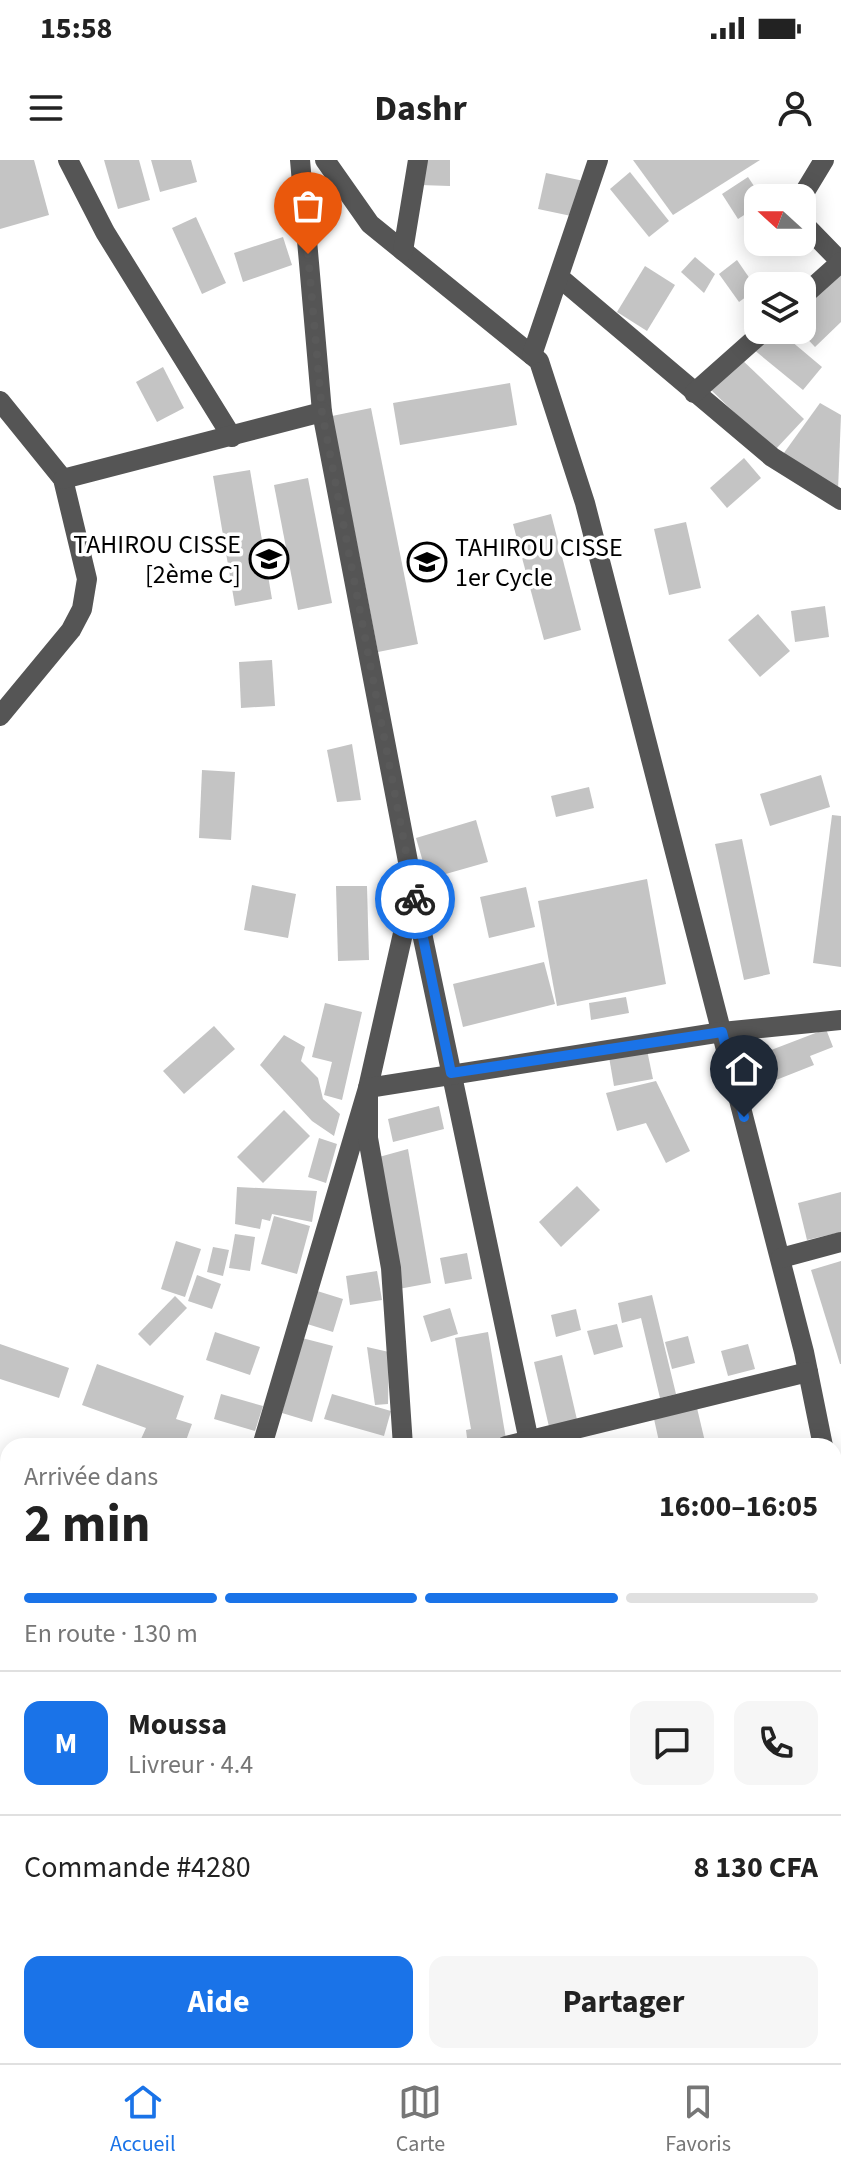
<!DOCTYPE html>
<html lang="fr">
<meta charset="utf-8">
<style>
body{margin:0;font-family:"Source Sans 3",sans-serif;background:#f6f6f6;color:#222;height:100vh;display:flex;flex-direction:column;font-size:30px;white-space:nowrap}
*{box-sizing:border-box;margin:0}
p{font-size:26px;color:#767676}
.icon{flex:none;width:44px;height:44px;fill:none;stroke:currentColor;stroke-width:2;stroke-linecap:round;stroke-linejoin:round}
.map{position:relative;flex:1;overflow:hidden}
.panel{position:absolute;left:0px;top:1278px;width:842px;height:626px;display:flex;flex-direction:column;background:#fff;border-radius:24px 24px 0 0;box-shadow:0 4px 20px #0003}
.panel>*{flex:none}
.needle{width:52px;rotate:291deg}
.controls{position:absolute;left:744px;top:24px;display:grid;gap:16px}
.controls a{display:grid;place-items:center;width:72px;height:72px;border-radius:16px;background:#fff;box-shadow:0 4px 20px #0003;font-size:40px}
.pin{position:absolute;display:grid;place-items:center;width:68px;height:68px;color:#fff;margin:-82px -34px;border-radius:50% 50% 50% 0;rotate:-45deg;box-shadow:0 0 8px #0007}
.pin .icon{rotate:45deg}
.courier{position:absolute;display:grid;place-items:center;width:80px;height:80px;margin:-40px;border:6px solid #1a73e8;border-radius:50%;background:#fff;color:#222;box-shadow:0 2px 10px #0007}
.overview em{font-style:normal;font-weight:700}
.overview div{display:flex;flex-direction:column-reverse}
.overview{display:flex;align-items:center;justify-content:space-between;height:136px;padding:0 24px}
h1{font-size:52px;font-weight:700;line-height:60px}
.bar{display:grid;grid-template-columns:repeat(4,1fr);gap:12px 8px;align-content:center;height:96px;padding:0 24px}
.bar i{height:10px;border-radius:6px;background:#e0e0e0}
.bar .selected{background:#1a73e8}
.bar p{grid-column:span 4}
.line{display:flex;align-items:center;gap:20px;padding:0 24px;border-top:2px solid #e0e0e0}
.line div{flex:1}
.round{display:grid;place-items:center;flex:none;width:84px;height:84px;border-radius:16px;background:#f6f6f6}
.button{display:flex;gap:16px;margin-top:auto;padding:16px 24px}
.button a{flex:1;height:92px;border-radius:16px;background:#1a73e8;color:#fff;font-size:32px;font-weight:700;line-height:92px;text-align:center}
.button a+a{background:#f6f6f6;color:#222}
.status{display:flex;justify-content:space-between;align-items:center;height:56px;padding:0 40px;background:#fff;direction:ltr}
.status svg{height:22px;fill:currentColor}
header{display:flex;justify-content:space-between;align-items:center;height:104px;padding:0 24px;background:#fff;font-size:36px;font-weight:700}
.tab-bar{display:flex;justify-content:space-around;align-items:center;height:112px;border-top:2px solid #e0e0e0;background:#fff;font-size:22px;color:#767676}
.tab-bar a{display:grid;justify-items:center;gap:4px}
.tab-bar .selected{color:#1a73e8}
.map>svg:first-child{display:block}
.building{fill:#c4c4c4}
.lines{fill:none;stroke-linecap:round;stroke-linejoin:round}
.major-casing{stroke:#dbdbdb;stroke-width:24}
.minor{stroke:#555;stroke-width:20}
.major{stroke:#000;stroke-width:20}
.done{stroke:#595959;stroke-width:8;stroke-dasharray:0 14.4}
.route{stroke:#1a73e8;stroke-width:10}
.labels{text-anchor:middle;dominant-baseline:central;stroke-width:7;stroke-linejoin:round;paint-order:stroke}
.poi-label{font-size:26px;fill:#000;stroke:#fff;text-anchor:end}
</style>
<div class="status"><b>15:58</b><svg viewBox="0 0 49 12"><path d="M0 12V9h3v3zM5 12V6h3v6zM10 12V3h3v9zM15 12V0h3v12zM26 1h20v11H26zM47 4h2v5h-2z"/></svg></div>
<header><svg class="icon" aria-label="menu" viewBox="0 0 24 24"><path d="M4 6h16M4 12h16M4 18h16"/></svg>Dashr<svg class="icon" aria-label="person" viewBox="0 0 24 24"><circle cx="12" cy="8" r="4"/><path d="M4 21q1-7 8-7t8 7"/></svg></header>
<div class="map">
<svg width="841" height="1903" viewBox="0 0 841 1903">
<rect width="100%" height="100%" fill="#fff"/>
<!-- building -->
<g class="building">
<path d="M0 0H34L49 55 0 69Z"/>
<path d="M104 0H139L150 40 118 49Z"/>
<path d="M151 0H191L197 22 160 32Z"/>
<path d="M423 0H450V26L420 25Z"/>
<path d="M633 0H760L673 55Z"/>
<path d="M630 12 669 61 649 77 610 29Z"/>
<path d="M546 13 584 21 576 57 538 49Z"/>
<path d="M748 17 762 38H758V46L738 59 722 34Z"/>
<path d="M196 57 226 123 202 134 172 68Z"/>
<path d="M283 77 292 105 243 122 234 93Z"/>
<path d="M695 97 715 114 704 133 681 112Z"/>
<path d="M737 100 757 129 739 142 719 114Z"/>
<path d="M645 106 675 125 647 171 617 152Z"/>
<path d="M841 110V162L815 187 799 170H802V148Z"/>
<path d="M769 170H778L822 207 803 230 753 189Z"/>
<path d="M739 197 804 259 774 291 709 228Z"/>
<path d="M163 207 184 248 157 262 136 222Z"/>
<path d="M510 223 517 265 400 285 393 243Z"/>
<path d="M820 243 841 255 838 330 781 297Z"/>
<path d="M371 248 418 484 378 492 332 256Z"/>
<path d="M744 298 761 318 727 348 710 328Z"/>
<path d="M250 310 272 439 235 446 213 316Z"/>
<path d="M308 318 332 443 298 450 274 325Z"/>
<path d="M551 354 581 470 544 480 513 364Z"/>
<path d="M686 362 701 428 669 435 654 369Z"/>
<path d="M825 446 829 477 795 482 791 451Z"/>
<path d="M758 454 790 491 760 517 728 480Z"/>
<path d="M272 500 275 546 241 548 239 502Z"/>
<path d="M352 584 361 640 337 642 327 590Z"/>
<path d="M202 610 235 612 231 680 199 678Z"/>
<path d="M821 615 830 647 770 666 760 634Z"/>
<path d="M589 627 594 648 556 657 551 636Z"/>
<path d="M832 655 841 656V807L813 803Z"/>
<path d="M476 660 488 702 428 719 416 678Z"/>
<path d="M742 679 770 814 744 820 715 684Z"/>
<path d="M647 719 666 824 557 846 538 741Z"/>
<path d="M252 725 296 734 288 778 244 770Z"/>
<path d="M336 726H367L369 800 338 801Z"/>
<path d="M526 727 535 767 489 778 480 737Z"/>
<path d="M544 802 555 844 463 867 453 824Z"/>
<path d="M626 837 629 853 591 860 589 843Z"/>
<path d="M325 843 362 852 342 940 324 935 332 902 312 897Z"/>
<path d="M214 866 235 889 184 934 163 911Z"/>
<path d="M826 869 833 887 810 896 814 905 771 922 761 894Z"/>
<path d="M284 875 305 887 301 901 318 918 323 939 340 954 334 976 312 961 260 905Z"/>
<path d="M647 890 653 919 614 926 609 897Z"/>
<path d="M656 921 690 991 666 1003 646 963 617 971 606 933Z"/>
<path d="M439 946 444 969 393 982 388 959Z"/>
<path d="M284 950 310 976 263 1023 237 997Z"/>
<path d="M319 978 337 984 326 1023 308 1017Z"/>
<path d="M408 989 431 1123 393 1130 379 997Z"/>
<path d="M577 1026 600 1050 561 1087 539 1062Z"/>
<path d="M237 1027 317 1031 312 1062 272 1054 270 1061 262 1059 260 1069 235 1064Z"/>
<path d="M841 1032V1072L807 1080 798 1043Z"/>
<path d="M274 1056 310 1066 297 1114 261 1104Z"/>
<path d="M235 1074 255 1077 250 1111 229 1108Z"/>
<path d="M176 1081 201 1089 185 1137 161 1129Z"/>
<path d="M213 1087 229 1090 223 1116 207 1112Z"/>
<path d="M467 1093 472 1119 445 1124 440 1098Z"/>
<path d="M841 1101V1204H840L811 1110Z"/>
<path d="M377 1111 382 1140 350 1145 346 1116Z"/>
<path d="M197 1115 221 1124 212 1149 188 1141Z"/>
<path d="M314 1130 343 1139 333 1172 304 1163Z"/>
<path d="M652 1135 676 1234 660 1238 641 1158 622 1163 618 1143Z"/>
<path d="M175 1136 187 1148 150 1186 138 1174Z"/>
<path d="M450 1148 458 1174 431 1182 423 1156Z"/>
<path d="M576 1149 581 1170 556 1177 551 1155Z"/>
<path d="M617 1164 623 1187 594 1195 587 1171Z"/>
<path d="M215 1172 260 1187 250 1215 206 1200Z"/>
<path d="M488 1172 506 1279 468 1286 466 1270 471 1269 455 1178Z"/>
<path d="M688 1176 695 1203 672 1209 665 1182Z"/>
<path d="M302 1178 333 1186 312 1262 282 1253Z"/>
<path d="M0 1184 69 1208 59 1238 0 1219Z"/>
<path d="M748 1184 755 1209 728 1216 721 1191Z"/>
<path d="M367 1187 389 1192 388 1244 375 1245Z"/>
<path d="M562 1195 578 1264 550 1271 534 1202Z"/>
<path d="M97 1204 184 1236 176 1259 192 1264 184 1286H161L141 1279 146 1268 82 1245Z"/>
<path d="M221 1234 263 1246 255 1271 214 1259Z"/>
<path d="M332 1234 391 1251 384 1276 324 1259Z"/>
<path d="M697 1248 706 1286H660L654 1259Z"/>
<path d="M0 1495 8 1498V1515L0 1536Z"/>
<path d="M841 1527V1578L834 1580V1529Z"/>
<path d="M0 1626 8 1628V1659L0 1657Z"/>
<path d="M841 1629V1799L834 1800V1631Z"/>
<path d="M0 1663 8 1666V1688L0 1685Z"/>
<path d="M0 1715 8 1719V1751L0 1747Z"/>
<path d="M8 1780V1806L1 1804Z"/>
<path d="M841 1864V1903H830L819 1896H834V1875Z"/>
<path d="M28 1896H71L68 1903H25Z"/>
<path d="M83 1896H111L109 1903H80Z"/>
<path d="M125 1896H158L156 1903Z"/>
<path d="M179 1896H210L218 1903H175Z"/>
<path d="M223 1896H269L264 1903H232Z"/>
<path d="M318 1896H351L353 1897 350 1903H314Z"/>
<path d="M405 1896H446L440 1903H400Z"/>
</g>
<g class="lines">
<!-- major casing -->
<g class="major-casing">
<g id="major">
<path d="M0 1566 8 1569"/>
<path d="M617 1896 625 1903"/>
</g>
</g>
<!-- minor -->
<g class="minor">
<path d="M68 0 105 72 232 277"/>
<path d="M300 0 322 252 419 759 530 1286"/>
<path d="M325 0 370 64 539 201 585 343 804 1192 823 1286"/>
<path d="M801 38 824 0"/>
<path d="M802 62 841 102"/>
<path d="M403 91 418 0"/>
<path d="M560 118 772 297 841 340"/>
<path d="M802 137 841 102"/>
<path d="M532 195 598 0"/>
<path d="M694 233 765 170"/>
<path d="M0 241 63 319 87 419 82 449 71 470 0 556"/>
<path d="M63 319 322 252"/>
<path d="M781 1098 841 1082"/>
<path d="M262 1286 368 928 411 738"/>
<path d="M403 1286 391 1108 368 978V928L722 872 841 860"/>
<path d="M506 1286 808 1212"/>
<path d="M834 1309 841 1308"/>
<path d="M834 1340 841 1374"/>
<path d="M834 1398 841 1396"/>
<path d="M834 1591 841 1589"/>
<path d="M834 1813 841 1811"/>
<path d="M75 1903 77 1896"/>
<path d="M165 1903 169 1896"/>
<path d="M386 1903 391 1896"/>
<path d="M652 1903 661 1896"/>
</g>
<!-- major -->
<use href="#major" class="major"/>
</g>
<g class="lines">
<!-- done -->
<path class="done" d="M308 94 322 252 415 739"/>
<!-- route -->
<path class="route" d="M415 739 451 913 722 872 744 957"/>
</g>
<!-- icons -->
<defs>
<g id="school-ring" transform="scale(2)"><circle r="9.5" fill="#fff" stroke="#000" stroke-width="1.5"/><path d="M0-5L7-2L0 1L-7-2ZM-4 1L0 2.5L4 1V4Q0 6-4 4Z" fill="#000"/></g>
</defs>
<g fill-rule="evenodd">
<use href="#school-ring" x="269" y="399"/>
<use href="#school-ring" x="427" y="402"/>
</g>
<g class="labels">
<!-- poi labels -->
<g class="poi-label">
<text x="241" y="384">TAHIROU CISSE<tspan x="241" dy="30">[2ème C]</tspan></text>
<text x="455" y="387" text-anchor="start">TAHIROU CISSE<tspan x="455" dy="30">1er Cycle</tspan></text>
</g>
</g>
</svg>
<div class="controls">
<a><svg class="needle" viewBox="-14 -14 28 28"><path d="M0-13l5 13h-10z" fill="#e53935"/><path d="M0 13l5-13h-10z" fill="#767676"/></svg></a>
<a><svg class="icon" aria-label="layers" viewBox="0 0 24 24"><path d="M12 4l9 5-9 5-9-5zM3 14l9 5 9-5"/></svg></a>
</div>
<div class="pin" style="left:308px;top:94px;background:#ea580c"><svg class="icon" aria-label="bag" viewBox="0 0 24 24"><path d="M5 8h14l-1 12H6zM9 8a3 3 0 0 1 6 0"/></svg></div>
<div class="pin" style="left:744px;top:957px;background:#1f2937"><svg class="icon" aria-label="home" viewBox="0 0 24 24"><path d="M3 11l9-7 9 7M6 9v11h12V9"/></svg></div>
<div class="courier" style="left:415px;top:739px"><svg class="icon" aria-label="bike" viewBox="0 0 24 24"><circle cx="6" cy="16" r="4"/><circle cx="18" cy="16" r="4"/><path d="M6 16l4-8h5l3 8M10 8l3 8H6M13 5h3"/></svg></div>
<section class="panel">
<div class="overview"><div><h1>2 min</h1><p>Arrivée dans</p></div><em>16:00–16:05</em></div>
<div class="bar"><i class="selected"></i><i class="selected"></i><i class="selected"></i><i></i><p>En route · 130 m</p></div>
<div class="line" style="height:144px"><b class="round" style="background:#1a73e8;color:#fff">M</b><div><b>Moussa</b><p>Livreur · 4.4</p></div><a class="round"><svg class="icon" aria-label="chat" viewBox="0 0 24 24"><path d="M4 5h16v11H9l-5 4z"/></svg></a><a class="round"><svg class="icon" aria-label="phone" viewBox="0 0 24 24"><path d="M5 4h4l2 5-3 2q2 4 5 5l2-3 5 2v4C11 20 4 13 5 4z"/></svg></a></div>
<div class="line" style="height:104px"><div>Commande #4280</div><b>8 130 CFA</b></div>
<div class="button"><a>Aide</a><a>Partager</a></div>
</section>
</div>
<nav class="tab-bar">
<a class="selected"><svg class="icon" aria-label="home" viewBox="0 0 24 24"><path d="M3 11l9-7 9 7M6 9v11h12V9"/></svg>Accueil</a>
<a><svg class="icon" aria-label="map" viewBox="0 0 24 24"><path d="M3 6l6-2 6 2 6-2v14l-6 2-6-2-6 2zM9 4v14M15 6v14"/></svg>Carte</a>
<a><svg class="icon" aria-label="saved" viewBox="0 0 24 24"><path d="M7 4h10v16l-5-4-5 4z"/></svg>Favoris</a>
</nav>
